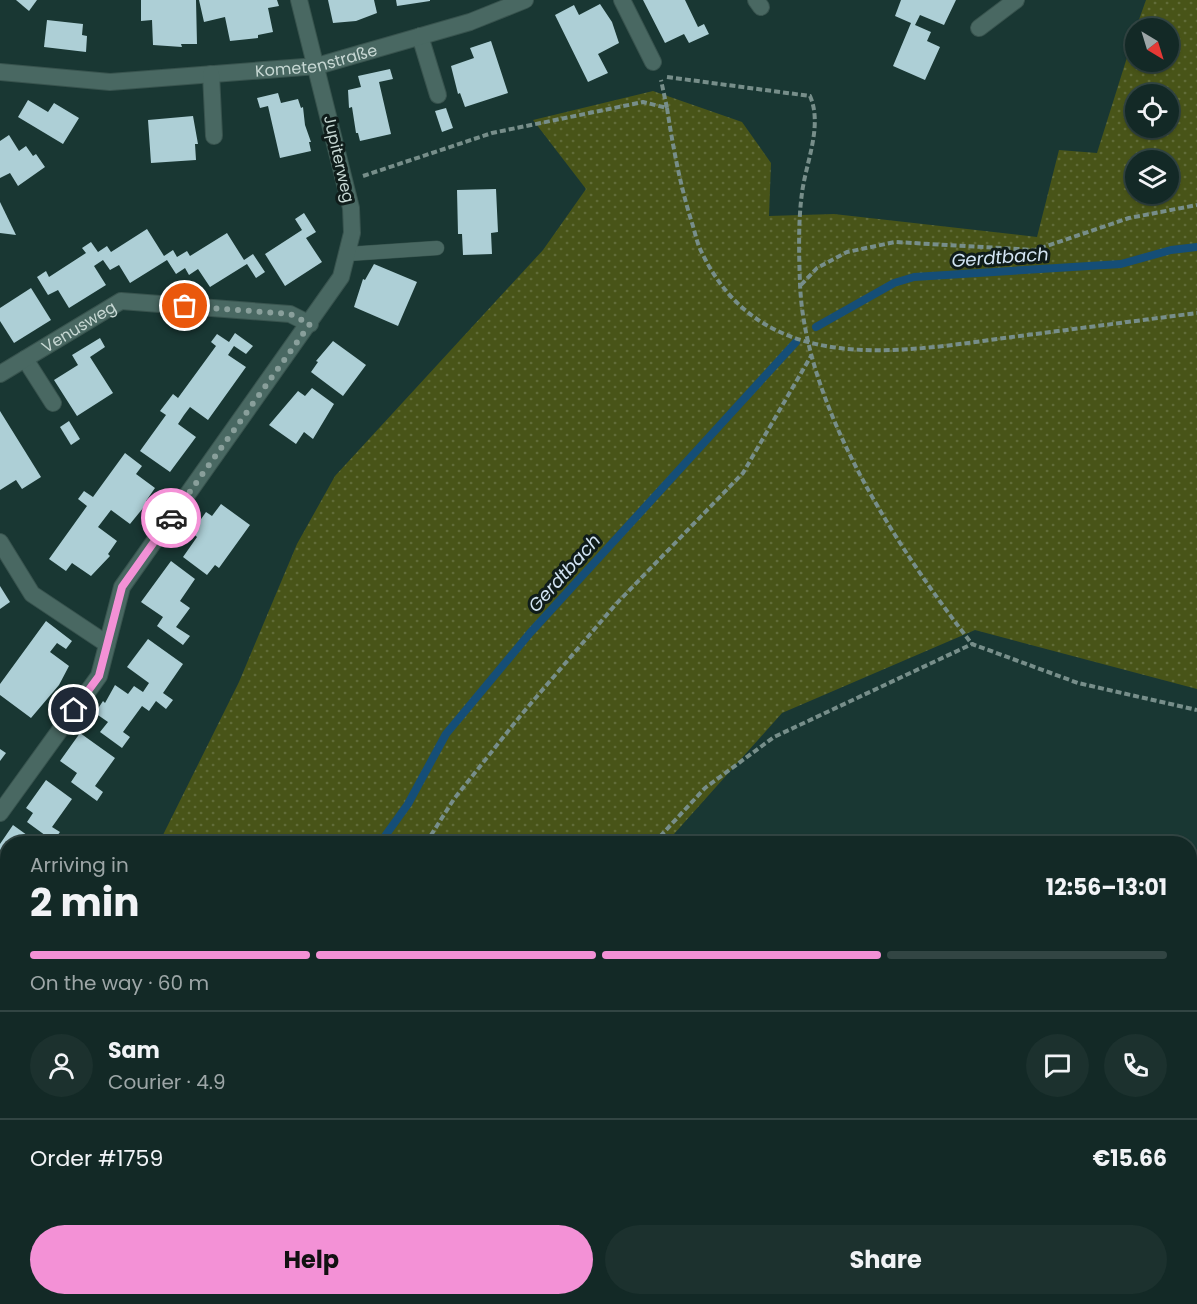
<!DOCTYPE html>
<meta charset="utf-8">
<style>
body{margin:0;font-family:Poppins,sans-serif;background:#1c312e;color:#f1f3f6;height:100vh;display:flex;flex-direction:column;font-size:22px;white-space:nowrap}
*{box-sizing:border-box;margin:0}
p{font-size:20px;color:#9da6a7}
.icon{flex:none;width:33px;height:33px;fill:none;stroke:currentColor;stroke-width:2;stroke-linecap:round;stroke-linejoin:round}
.map{position:relative;flex:1;overflow:hidden}
.sheet{position:absolute;left:0px;top:836px;width:1197px;height:470px;display:flex;flex-direction:column;background:#132926;border-radius:24px 24px 0 0;box-shadow:0 2px 4px #0004,0 0 0 2px #324543}
.sheet>*{flex:none}
.needle{width:39px;rotate:142deg}
.buttons{position:absolute;left:1125px;top:18px;display:grid;gap:12px}
.buttons a{display:grid;place-items:center;width:54px;height:54px;border-radius:50%;background:#132926;box-shadow:0 2px 4px #0004,0 0 0 2px #324543;font-size:30px}
.pin{position:absolute;display:grid;place-items:center;width:51px;height:51px;color:#fff;margin:-26px;border:3px solid #fff;border-radius:50%;box-shadow:0 2px 6px #0007}
.courier{position:absolute;display:grid;place-items:center;width:60px;height:60px;margin:-30px;border:4px solid #f391d6;border-radius:50%;background:#fff;color:#222;box-shadow:0 2px 8px #0007}
.head em{font-style:normal;font-weight:700}
.head div{display:flex;flex-direction:column-reverse}
.head{display:flex;align-items:center;justify-content:space-between;height:102px;padding:0 30px}
h1{font-size:39px;font-weight:700;line-height:45px}
.bar{display:grid;grid-template-columns:repeat(4,1fr);gap:9px 6px;align-content:center;height:72px;padding:0 30px}
.bar i{height:8px;border-radius:4px;background:#324543}
.bar .on{background:#f391d6}
.bar p{grid-column:span 4}
.line{display:flex;align-items:center;gap:15px;padding:0 30px;border-top:2px solid #324543}
.line div{flex:1}
.round{display:grid;place-items:center;flex:none;width:63px;height:63px;border-radius:32px;background:#1c312e}
.action{display:flex;gap:12px;margin-top:auto;padding:12px 30px}
.action a{flex:1;height:69px;border-radius:36px;background:#f391d6;color:#111;font-size:24px;font-weight:700;line-height:69px;text-align:center}
.action a+a{background:#1c312e;color:#f1f3f6}
.map>svg:first-child{display:block}
.green{fill:url(#green-dots);fill-rule:evenodd}
.lines{fill:none;stroke-linecap:round;stroke-linejoin:round}
.stream{stroke:#154e77;stroke-width:8}
.building{fill:#adcfd6}
.service-casing{stroke:#38534e;stroke-width:15}
.minor-casing{stroke:#38534e;stroke-width:18}
.path{stroke:#778e8a;stroke-width:4;stroke-dasharray:6 3;stroke-linecap:butt}
.service{stroke:#496862;stroke-width:14}
.minor{stroke:#496862;stroke-width:16}
.done{stroke:#899f9b;stroke-width:6;stroke-dasharray:0 10.8}
.route{stroke:#f391d6;stroke-width:8}
.labels{text-anchor:middle;dominant-baseline:central;stroke-width:6;stroke-linejoin:round;paint-order:stroke}
.street-label{font-size:16px;fill:#c6d7d3;stroke:#0f1c1a}
.water-label{font-size:18px;font-style:italic;fill:#d2e4f3;stroke:#0f1c1a}
</style>
<div class="map">
<svg width="1197" height="1304" viewBox="0 0 1197 1304">
<defs>
<pattern id="green-dots" width="8" height="8" patternUnits="userSpaceOnUse" patternTransform="scale(1.5)"><rect width="8" height="8" fill="#485418"/><path d="M2 2h.1M6 6h.1" fill="none" stroke="#616c39" stroke-width="1.8" stroke-linecap="round"/></pattern>
</defs>
<rect width="100%" height="100%" fill="#193733"/>
<!-- green -->
<g class="green">
<path d="M1146 0H1197V689L975 630 782 713 666 843H159L239 682 297 544 335 476 543 250 586 189 533 120 653 91 742 122 771 163 769 216 834 214 1037 237 1059 150 1097 153 1135 32 1136 62H1168V28H1136ZM1136 94H1168V128H1136ZM1136 160H1168V194H1136Z"/>
<path d="M0 976 8 982 7 998 0 1006Z"/>
<path d="M7 1009 8 1298H260L254 1304H0V1016Z"/>
</g>
<g class="lines">
<!-- stream -->
<g class="stream">
<path d="M816 327 894 283 914 277 1121 264 1171 250 1197 247"/>
<path d="M380 843 408 804 446 734 530 633 796 342"/>
<path d="M74 1304 80 1298"/>
</g>
</g>
<!-- building -->
<g class="building">
<path d="M16 0H37L29 11Z"/>
<path d="M141 0H196L197 44H181L182 47 153 45 152 20 141 21Z"/>
<path d="M199 0H277L279 6 268 8 273 32 258 35V38L230 41 225 17 204 22Z"/>
<path d="M328 0H374L377 13 356 21 333 23Z"/>
<path d="M396 0H430V1L397 6Z"/>
<path d="M643 0H685L698 27 704 24 709 34 689 43 684 34 665 43Z"/>
<path d="M901 0H956L944 25 920 15 915 25 931 32 927 41 940 47 925 80 893 66 911 23 895 16Z"/>
<path d="M600 4 612 22 619 43 598 54 608 73 588 82 555 15 574 5 579 15Z"/>
<path d="M47 20 83 24 82 35 87 36 86 52 44 47Z"/>
<path d="M491 41 508 93 465 107 460 93 458 94 451 66 474 58 470 48Z"/>
<path d="M390 69 393 79 379 82 391 134 360 141 358 133H356L352 107 349 108 348 90 361 87 358 76Z"/>
<path d="M278 93 281 103 298 99 301 108 303 107 305 125 311 142H309L311 151 280 158 268 106 260 108 257 98Z"/>
<path d="M28 100 48 112 54 103 79 118 63 144 18 117Z"/>
<path d="M446 108 453 128 442 132 435 111Z"/>
<path d="M193 116 198 144H195L196 160 151 163 148 120Z"/>
<path d="M9 135 19 151 26 146 33 156 36 154 45 167 18 186 10 173 0 178V141Z"/>
<path d="M496 189 498 232 491 233 492 254 463 255 462 234H458L457 190Z"/>
<path d="M0 202 16 235 0 233Z"/>
<path d="M304 213 316 232 306 238 322 262 285 286 265 254 302 230 295 219Z"/>
<path d="M147 229 164 256 173 250 177 257 187 251 190 256 227 233 244 260 253 254 265 272 256 278 247 264 210 287 198 269 189 275 185 268 176 274 167 260 130 283 119 265 110 270 103 260 94 266 106 285 69 308 58 290 48 295 37 277 46 271 49 277 86 253 82 248 91 242 98 252 107 246 111 252Z"/>
<path d="M374 264 417 282 398 326 354 307 363 279 365 280Z"/>
<path d="M31 288 51 320 14 343 0 321V308Z"/>
<path d="M235 333 253 346 246 354 234 346 228 355 246 367 208 420 190 407 184 415 178 424 196 437 170 472 140 451 166 415 160 411 173 394 178 398 216 346 211 342 217 334 229 342Z"/>
<path d="M100 338 105 347 90 357 113 393 77 416 54 380 78 365 72 355Z"/>
<path d="M333 341 366 365 343 396 311 372 318 362 316 361Z"/>
<path d="M312 388 334 404 313 439 304 432 296 444 269 425 298 391 305 396Z"/>
<path d="M0 411 41 477 22 489 16 480 0 490Z"/>
<path d="M69 421 80 439 71 445 60 427Z"/>
<path d="M125 453 142 466 136 474 155 488 146 501 148 502 130 524 111 510 98 527 117 541 108 554 110 556 91 576 72 563 66 571 49 559 87 506 78 499 84 491 93 497Z"/>
<path d="M221 504 250 525 219 568 215 565 207 575 183 557 197 537 192 532 206 512 212 516Z"/>
<path d="M171 561 195 579 180 601 190 608 176 627 190 636 183 645 157 626 163 617 141 602Z"/>
<path d="M0 586 10 602 0 609Z"/>
<path d="M46 621 72 641 66 649 57 643 50 652 69 666 59 685 31 718 0 695V684Z"/>
<path d="M148 639 183 664 163 693 173 700 166 709 156 701 149 711 142 706 123 732 130 737 122 748 100 732 108 722 95 713 103 701 105 703 115 685 128 694 134 686 143 692 149 683 127 667Z"/>
<path d="M80 733 115 758 95 786 103 792 97 801 71 782 77 773 60 761Z"/>
<path d="M0 749 6 753 0 761Z"/>
<path d="M46 780 72 799 52 827 60 832 53 841 27 822 33 813 26 808Z"/>
<path d="M13 825 38 843H8V886L0 880 6 872 0 867V844Z"/>
<path d="M0 895 8 901 0 914Z"/>
</g>
<g class="lines">
<!-- service casing -->
<g class="service-casing">
<path id="service" d="M348 254 437 248"/>
</g>
<!-- minor casing -->
<g class="minor-casing">
<g id="minor">
<path d="M622 0 653 62"/>
<path d="M756 0 761 7"/>
<path d="M979 28 1016 0"/>
<path d="M420 36 438 95"/>
<path id="s1" d="M0 72 110 82 317 66 470 22 525 0"/>
<path d="M211 74 214 136"/>
<path d="M25 359 53 403"/>
<path id="s2" d="M0 374 121 301 290 314 310 324"/>
<path d="M0 542 32 594 107 644"/>
<path d="M0 813 99 676 122 587 341 277 352 233 351 208 299 0"/>
</g>
</g>
<!-- path -->
<g class="path">
<path d="M667 77 810 96C823 126 806 162 802 193 798 222 799 255 800 284 805 408 898 549 972 644"/>
<path d="M667 108C673 147 680 185 692 223 695 232 697 244 702 253 763 379 900 352 1012 337 1074 329 1135 321 1197 313"/>
<path d="M363 176 492 133 643 102 667 108 661 80"/>
<path d="M801 285 817 268 847 252 895 242 1035 250 1129 218 1197 205"/>
<path d="M426 843 454 799 521 715 616 604 743 473 811 356"/>
<path d="M654 843 705 788 774 737 972 644 1078 683 1197 710"/>
<path d="M0 1243 8 1242"/>
<path d="M256 1304 262 1298"/>
</g>
<!-- service -->
<use href="#service" class="service"/>
<!-- minor -->
<use href="#minor" class="minor"/>
</g>
<g class="lines">
<!-- done -->
<path class="done" d="M171 518 310 324 290 314 185 306"/>
<!-- route -->
<path class="route" d="M74 710 99 676 122 587 171 518"/>
</g>
<g class="labels">
<!-- street labels -->
<g class="street-label">
<text stroke="none"><textPath href="#s1" startOffset="318">Kometenstraße</textPath></text>
<text transform="translate(339 159) rotate(77)">Jupiterweg</text>
<text stroke="none"><textPath href="#s2" startOffset="92">Venusweg</textPath></text>
</g>
<!-- water labels -->
<g class="water-label">
<text transform="translate(1000 257) rotate(-4)">Gerdtbach</text>
<text transform="translate(564 573) rotate(-48)">Gerdtbach</text>
</g>
</g>
</svg>
<div class="buttons">
<a><svg class="needle" viewBox="-14 -14 28 28"><path d="M0-13l5 13h-10z" fill="#e53935"/><path d="M0 13l5-13h-10z" fill="#9da6a7"/></svg></a>
<a><svg class="icon" aria-label="locate" viewBox="0 0 24 24"><circle cx="12" cy="12" r="6"/><path d="M12 2v4M12 18v4M2 12h4M18 12h4"/></svg></a>
<a><svg class="icon" aria-label="layers" viewBox="0 0 24 24"><path d="M12 4l9 5-9 5-9-5zM3 14l9 5 9-5"/></svg></a>
</div>
<div class="pin" style="left:185px;top:306px;background:#ea580c"><svg class="icon" aria-label="bag" viewBox="0 0 24 24"><path d="M5 8h14l-1 12H6zM9 8a3 3 0 0 1 6 0"/></svg></div>
<div class="pin" style="left:74px;top:710px;background:#1f2937"><svg class="icon" aria-label="home" viewBox="0 0 24 24"><path d="M3 11l9-7 9 7M6 9v11h12V9"/></svg></div>
<div class="courier" style="left:171px;top:518px"><svg class="icon" aria-label="car" viewBox="0 0 24 24"><path d="M5 17H2v-5l4-1 3-4h7l3 4 3 1v5h-3M9 17h6M6 11h13"/><circle cx="7" cy="17" r="2"/><circle cx="17" cy="17" r="2"/></svg></div>
<section class="sheet">
<div class="head"><div><h1>2 min</h1><p>Arriving in</p></div><em>12:56–13:01</em></div>
<div class="bar"><i class="on"></i><i class="on"></i><i class="on"></i><i></i><p>On the way · 60 m</p></div>
<div class="line" style="height:108px"><a class="round"><svg class="icon" aria-label="person" viewBox="0 0 24 24"><circle cx="12" cy="8" r="4"/><path d="M4 21q1-7 8-7t8 7"/></svg></a><div><b>Sam</b><p>Courier · 4.9</p></div><a class="round"><svg class="icon" aria-label="chat" viewBox="0 0 24 24"><path d="M4 5h16v11H9l-5 4z"/></svg></a><a class="round"><svg class="icon" aria-label="phone" viewBox="0 0 24 24"><path d="M5 4h4l2 5-3 2q2 4 5 5l2-3 5 2v4C11 20 4 13 5 4z"/></svg></a></div>
<div class="line" style="height:78px"><div>Order #1759</div><b>€15.66</b></div>
<div class="action"><a>Help</a><a>Share</a></div>
</section>
</div>
